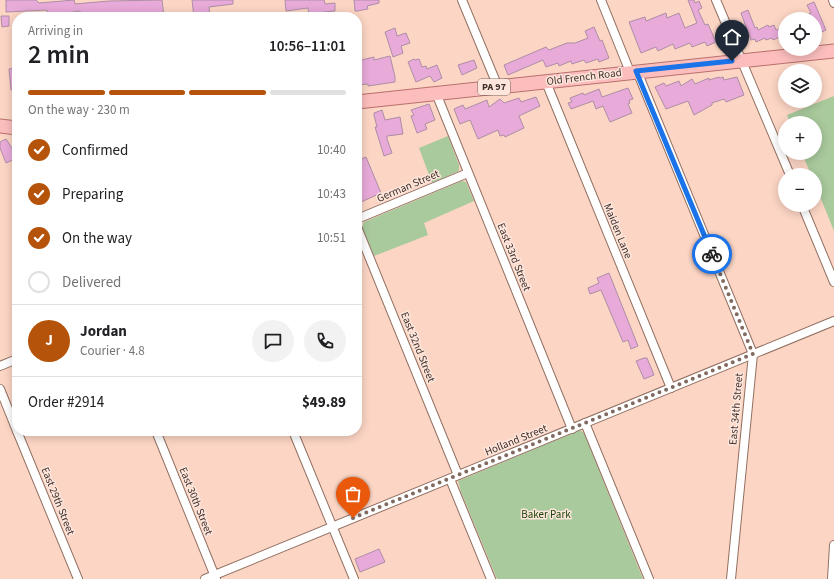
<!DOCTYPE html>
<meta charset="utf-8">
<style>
body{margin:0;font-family:"Source Sans 3",sans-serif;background:#f2f2f2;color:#202124;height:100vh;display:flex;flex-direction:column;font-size:15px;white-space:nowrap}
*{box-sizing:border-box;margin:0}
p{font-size:13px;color:#757577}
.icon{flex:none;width:22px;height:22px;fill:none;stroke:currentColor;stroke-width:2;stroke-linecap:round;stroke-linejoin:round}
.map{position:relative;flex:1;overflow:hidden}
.side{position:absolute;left:12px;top:12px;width:350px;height:424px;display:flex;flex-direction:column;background:#fff;border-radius:16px;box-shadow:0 2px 10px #0003}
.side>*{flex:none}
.tools{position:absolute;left:778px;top:12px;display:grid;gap:8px}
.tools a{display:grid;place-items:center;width:44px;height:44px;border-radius:50%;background:#fff;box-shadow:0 2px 10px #0003;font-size:20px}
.pin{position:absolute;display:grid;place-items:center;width:34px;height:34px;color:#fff;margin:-41px -17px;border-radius:50% 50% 50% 0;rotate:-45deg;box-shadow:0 0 4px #0007}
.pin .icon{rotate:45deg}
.courier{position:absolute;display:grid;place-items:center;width:40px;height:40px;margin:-20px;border:3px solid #1a73e8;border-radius:50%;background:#fff;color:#222;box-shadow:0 1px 5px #0007}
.head em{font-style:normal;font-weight:600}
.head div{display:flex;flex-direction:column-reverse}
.head{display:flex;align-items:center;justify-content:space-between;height:68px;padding:0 16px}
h1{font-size:26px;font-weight:600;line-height:30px}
.bar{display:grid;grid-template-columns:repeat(4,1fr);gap:6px 4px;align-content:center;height:48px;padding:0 16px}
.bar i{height:5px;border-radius:3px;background:#e0e0e0}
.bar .current{background:#b45309}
.bar p{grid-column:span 4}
.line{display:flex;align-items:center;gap:10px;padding:0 16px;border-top:1px solid #e0e0e0}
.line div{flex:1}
.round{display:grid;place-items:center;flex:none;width:42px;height:42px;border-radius:21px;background:#f2f2f2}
ol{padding:0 16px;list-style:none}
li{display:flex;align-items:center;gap:12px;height:44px}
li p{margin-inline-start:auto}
li .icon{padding:4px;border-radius:50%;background:#b45309;color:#fff;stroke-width:4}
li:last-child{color:#757577}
li i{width:22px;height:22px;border:2px solid #e0e0e0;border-radius:50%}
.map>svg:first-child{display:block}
.green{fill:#a9ca9d}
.building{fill:#e8aad9;stroke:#ad8ea5}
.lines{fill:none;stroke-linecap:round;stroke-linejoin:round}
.minor-casing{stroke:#927061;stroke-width:10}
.primary-casing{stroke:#b8706d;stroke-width:15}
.minor{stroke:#fff;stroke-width:8}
.primary{stroke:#fbbebd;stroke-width:13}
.done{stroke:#816a60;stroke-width:4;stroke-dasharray:0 7.2}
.route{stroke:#1a73e8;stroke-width:5}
.labels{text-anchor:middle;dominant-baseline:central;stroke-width:3;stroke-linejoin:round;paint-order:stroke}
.shield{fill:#fee6dc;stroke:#78675f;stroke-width:1}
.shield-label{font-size:10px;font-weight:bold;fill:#3f302a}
.street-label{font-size:11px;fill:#3f302a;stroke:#fee6dc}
.park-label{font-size:11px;fill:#163f00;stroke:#fee6dc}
</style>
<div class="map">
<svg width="834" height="579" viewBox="0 0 834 579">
<rect width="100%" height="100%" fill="#fcd5c4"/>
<!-- green -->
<g class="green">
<path d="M834 96V231L815 184V175H811L802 153H815V123H790L787 115Z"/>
<path d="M448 136 459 165V171L432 183 419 148Z"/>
<path d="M462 181 466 182 474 201 424 223 428 235 374 256 362 227 364 222Z"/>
<path d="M580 430 584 433 643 579H497L461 492 458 481Z"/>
</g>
<!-- building -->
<g class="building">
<path d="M6 0H36L39 3 74 0 75 4 109 1 162 0 164 17H115V15L84 17 81 16 80 11 47 16V10L6 12Z"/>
<path d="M192 0H233V4L209 7 210 17H194Z"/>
<path d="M285 0H324L325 4 335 3V11L316 13V15L309 16 308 8 286 11Z"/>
<path d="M354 0H379V3L367 6 368 9 357 11H355Z"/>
<path d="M688 0H694L695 3 699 1 702 8 698 10 705 25 708 24 716 42 707 46 705 42 692 47 690 43 675 49 673 44 658 51 656 47 641 53 629 22 645 17 646 21 666 13 667 18 679 13 685 28 697 23Z"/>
<path d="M814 2 826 30 817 34 815 19H797L811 13 807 5Z"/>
<path d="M748 10 755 28 757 27 758 30 768 25 769 27 774 25 776 30 785 26V35L773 40 772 38 766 40 765 38 756 42 755 39 751 40 741 13Z"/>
<path d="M1 16H9V26L2 27Z"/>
<path d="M594 27 600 41 602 40 609 58 599 62 598 59 586 63 584 60 572 64 571 61 559 66 558 63 546 67 543 60 508 75 504 65 546 47 549 50 567 43H575L588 38 585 31Z"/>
<path d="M395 28 397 36 406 33 410 43 401 46 403 53 393 57 385 32Z"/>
<path d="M390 56 395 77V82L368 86V84L357 85V61L374 57V60Z"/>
<path d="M414 59 415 60 419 59 422 67 426 66 427 69 437 65 442 78 434 82 430 76 416 82 408 62Z"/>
<path d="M474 60 477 68 462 75 458 65Z"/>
<path d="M17 67V89L11 90 9 69Z"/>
<path d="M719 77 720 78 723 77 724 80 737 77 744 95 726 102 724 99 712 103V105L694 115 688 101 666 109 655 87 664 83 666 86 679 81 681 86 692 79 695 84 709 78V80Z"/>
<path d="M628 88 633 99 629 100 630 103 628 104 632 113 610 122 603 106 596 109 593 101 571 109 568 103 572 102 570 98 583 93 584 95 599 89 602 97Z"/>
<path d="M536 97 540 106 519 116 524 128 505 137 504 135 500 136 498 130 478 139 470 120 460 124 454 109 463 105 465 109 487 100 489 107 500 99 504 103 519 98 521 102Z"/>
<path d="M429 104 435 120 425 124 427 129 417 133 411 116 414 115 411 110Z"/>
<path d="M382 110 385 120 400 117 403 134 387 136V139L392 153 384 156 375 127H377L374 115V113Z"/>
<path d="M6 139 14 151 15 159 6 163 0 148V142Z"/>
<path d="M366 157 381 193 361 202 357 192V161Z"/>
<path d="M609 273 638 346 631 349 628 340 623 342 601 290 590 294 588 288 599 283 597 278Z"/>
<path d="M644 358H647L654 375 644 379 636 361Z"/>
<path d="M379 549 385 562 360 572 355 559Z"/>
</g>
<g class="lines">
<!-- minor casing -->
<g class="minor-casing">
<g id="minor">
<path d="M462 0 498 87"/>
<path d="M601 0 630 72"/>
<path d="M716 0 790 175"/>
<path d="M833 0 834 3"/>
<path d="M637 71 753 354 731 579"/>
<path d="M546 82 671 388"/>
<path d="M436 93 572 429"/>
<path d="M802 205 834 282"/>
<path d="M357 219 468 173"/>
<path d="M357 227 458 475"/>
<path d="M0 366 17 359"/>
<path d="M0 389 17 431"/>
<path d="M585 423 649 579"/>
<path d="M17 431 78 579"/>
<path d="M156 431 216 579"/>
<path d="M293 431 354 579"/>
<path d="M450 479 491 579"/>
<path d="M205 579 834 321"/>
<path d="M832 579 834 545"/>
</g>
</g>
<!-- primary casing -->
<g class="primary-casing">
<g id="primary">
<path d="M357 102 834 51"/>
<path d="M0 126 17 128"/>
</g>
</g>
<!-- minor -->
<use href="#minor" class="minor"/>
<!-- primary -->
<use href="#primary" class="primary"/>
</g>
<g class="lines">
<!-- done -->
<path class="done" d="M353 518 753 354 712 254"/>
<!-- route -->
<path class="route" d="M712 254 636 71 732 61"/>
</g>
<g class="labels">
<!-- shield labels -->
<rect class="shield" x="478" y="79" width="32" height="16" rx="3"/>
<g class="shield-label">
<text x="494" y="87">PA 97</text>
</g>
<!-- street labels -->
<g class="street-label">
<text transform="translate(584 77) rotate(-7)">Old French Road</text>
<text transform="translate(408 186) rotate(-23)">German Street</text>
<text transform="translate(618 231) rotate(68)">Maiden Lane</text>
<text transform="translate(514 257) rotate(68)">East 33rd Street</text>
<text transform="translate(418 347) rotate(68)">East 32nd Street</text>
<text transform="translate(736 409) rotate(-85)">East 34th Street</text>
<text transform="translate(516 440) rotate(-22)">Holland Street</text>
<text transform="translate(58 501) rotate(68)">East 29th Street</text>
<text transform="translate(196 501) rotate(68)">East 30th Street</text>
</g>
<!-- park labels -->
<g class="park-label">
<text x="546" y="514">Baker Park</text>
</g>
</g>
</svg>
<div class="tools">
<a><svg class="icon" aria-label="locate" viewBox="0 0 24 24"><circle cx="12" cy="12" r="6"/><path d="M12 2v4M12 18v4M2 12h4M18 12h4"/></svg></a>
<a><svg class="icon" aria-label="layers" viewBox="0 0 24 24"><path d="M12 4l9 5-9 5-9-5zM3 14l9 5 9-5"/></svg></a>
<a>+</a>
<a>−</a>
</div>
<div class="pin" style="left:353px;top:518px;background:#ea580c"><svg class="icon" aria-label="bag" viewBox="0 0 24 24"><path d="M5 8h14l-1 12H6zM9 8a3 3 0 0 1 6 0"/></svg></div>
<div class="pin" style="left:732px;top:61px;background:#1f2937"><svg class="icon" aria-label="home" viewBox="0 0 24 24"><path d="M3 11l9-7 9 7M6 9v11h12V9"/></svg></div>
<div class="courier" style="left:712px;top:254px"><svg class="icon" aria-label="bike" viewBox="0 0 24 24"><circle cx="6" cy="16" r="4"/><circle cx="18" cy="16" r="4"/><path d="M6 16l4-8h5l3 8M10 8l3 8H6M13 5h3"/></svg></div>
<section class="side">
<div class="head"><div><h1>2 min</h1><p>Arriving in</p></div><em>10:56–11:01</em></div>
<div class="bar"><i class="current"></i><i class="current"></i><i class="current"></i><i></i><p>On the way · 230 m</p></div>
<ol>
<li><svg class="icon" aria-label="check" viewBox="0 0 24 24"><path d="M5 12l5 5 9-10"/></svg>Confirmed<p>10:40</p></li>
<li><svg class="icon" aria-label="check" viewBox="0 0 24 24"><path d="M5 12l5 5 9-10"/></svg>Preparing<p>10:43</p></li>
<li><svg class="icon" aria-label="check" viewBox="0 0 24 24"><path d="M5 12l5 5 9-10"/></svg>On the way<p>10:51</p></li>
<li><i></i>Delivered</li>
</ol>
<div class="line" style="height:72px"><b class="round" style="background:#b45309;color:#fff">J</b><div><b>Jordan</b><p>Courier · 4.8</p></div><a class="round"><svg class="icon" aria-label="chat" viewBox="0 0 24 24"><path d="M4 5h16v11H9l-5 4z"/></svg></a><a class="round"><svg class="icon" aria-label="phone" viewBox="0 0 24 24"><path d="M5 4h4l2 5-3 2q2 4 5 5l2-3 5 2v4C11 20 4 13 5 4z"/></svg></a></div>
<div class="line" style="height:52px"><div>Order #2914</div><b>$49.89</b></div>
</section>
</div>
